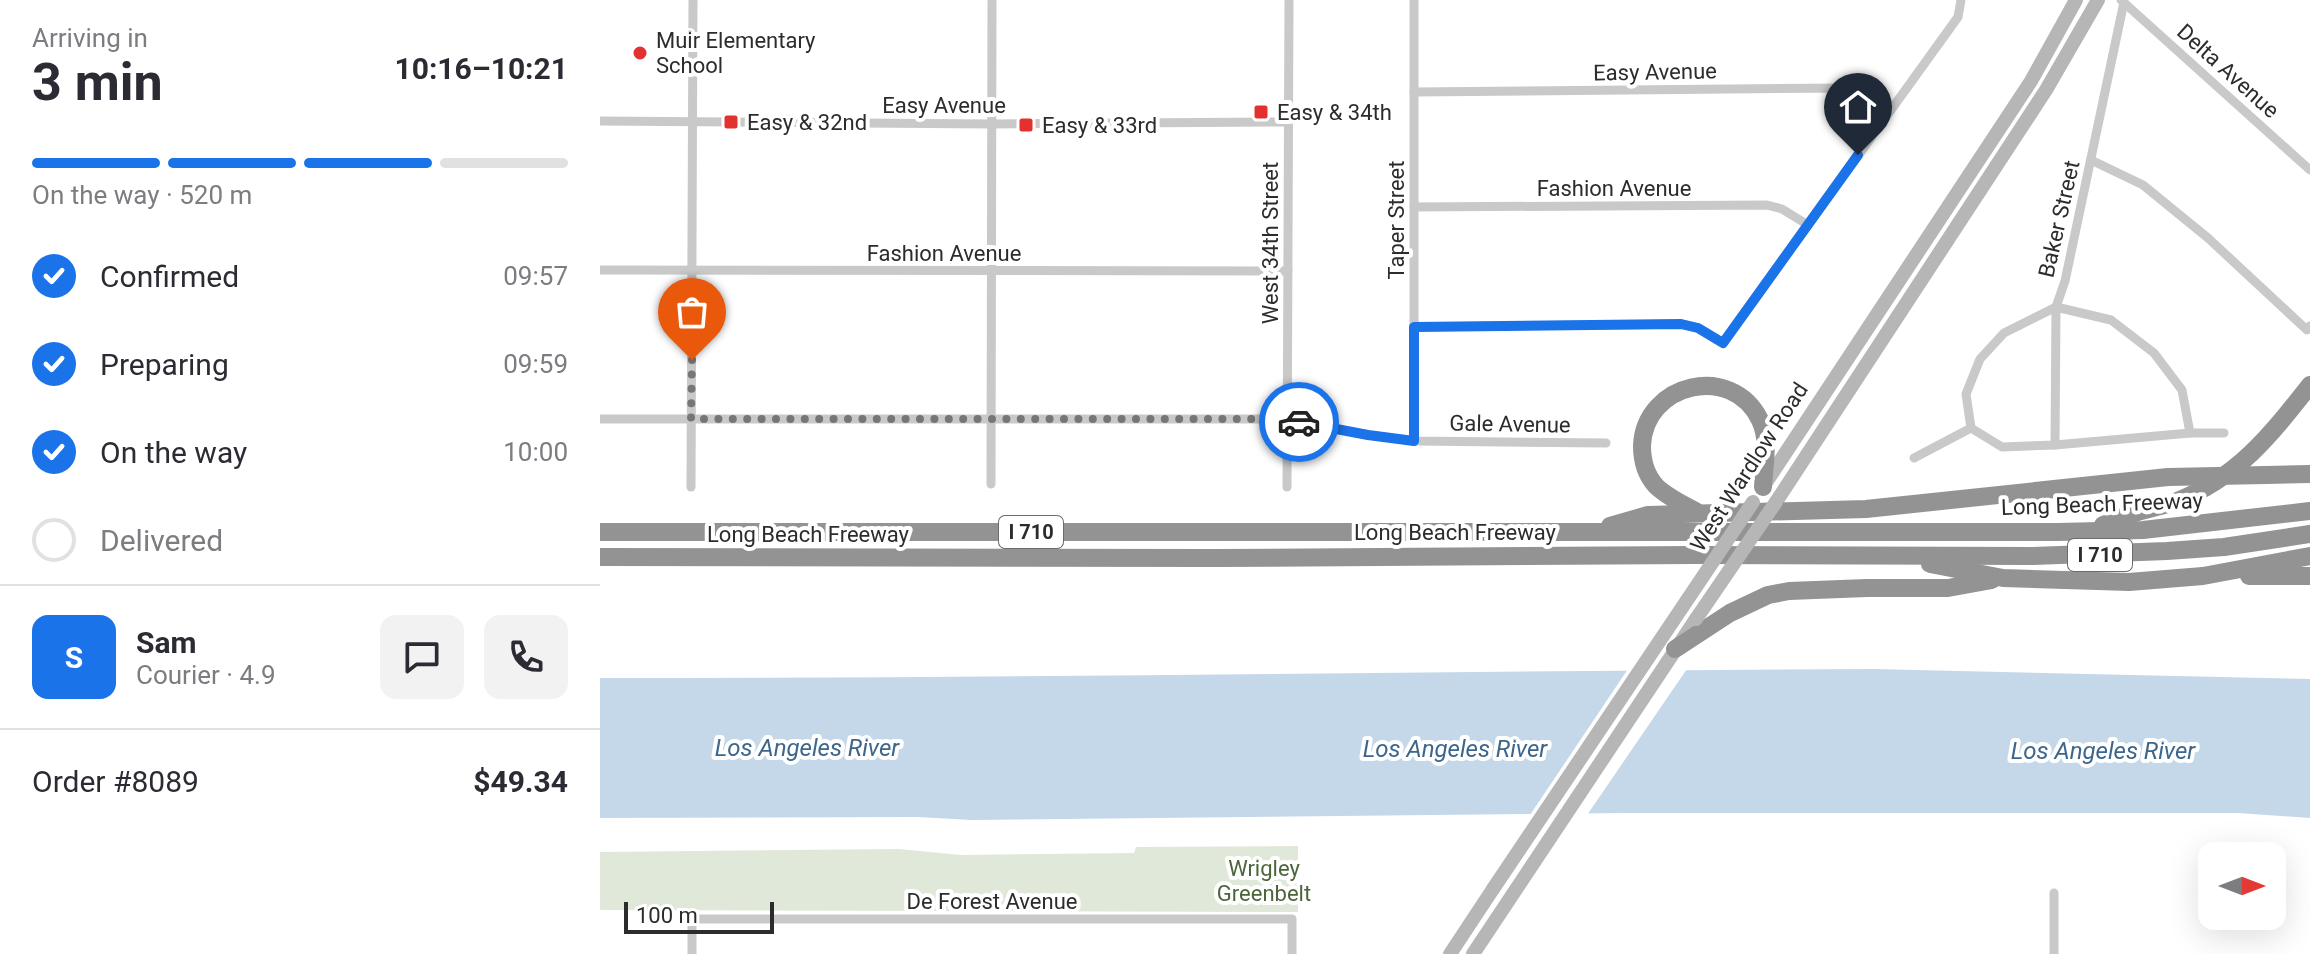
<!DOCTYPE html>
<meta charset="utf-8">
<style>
body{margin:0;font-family:Roboto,sans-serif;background:#f2f2f3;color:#2b2b33;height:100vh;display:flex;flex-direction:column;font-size:30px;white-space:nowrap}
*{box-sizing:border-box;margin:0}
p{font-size:26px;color:#7c7c81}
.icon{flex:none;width:44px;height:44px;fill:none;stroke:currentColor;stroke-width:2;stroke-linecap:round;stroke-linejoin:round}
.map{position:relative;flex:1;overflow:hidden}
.details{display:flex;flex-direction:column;background:#fff;width:600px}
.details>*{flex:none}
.needle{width:52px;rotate:90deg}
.buttons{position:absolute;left:1598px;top:842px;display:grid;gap:16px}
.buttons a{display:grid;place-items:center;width:88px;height:88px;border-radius:16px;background:#fff;box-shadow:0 8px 32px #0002;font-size:40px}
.scale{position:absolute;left:24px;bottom:20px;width:150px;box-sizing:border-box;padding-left:8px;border:4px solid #2c2c2c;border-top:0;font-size:22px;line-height:28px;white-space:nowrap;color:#2c2c2c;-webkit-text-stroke:6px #fff;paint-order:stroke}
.pin{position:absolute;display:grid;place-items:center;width:68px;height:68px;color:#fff;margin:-82px -34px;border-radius:50% 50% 50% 0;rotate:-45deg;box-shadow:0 0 8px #0007}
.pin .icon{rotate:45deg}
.courier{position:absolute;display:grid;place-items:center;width:80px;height:80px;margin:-40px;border:6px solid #1a73e8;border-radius:50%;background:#fff;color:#222;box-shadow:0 2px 10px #0007}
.summary em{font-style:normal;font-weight:700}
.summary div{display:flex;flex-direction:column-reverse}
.summary{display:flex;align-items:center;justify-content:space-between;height:136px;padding:0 32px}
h1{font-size:52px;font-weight:700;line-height:60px}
.bar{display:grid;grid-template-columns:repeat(4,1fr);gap:12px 8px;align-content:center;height:96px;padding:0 32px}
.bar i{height:10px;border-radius:6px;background:#e1e1e2}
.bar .active{background:#1a73e8}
.bar p{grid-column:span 4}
.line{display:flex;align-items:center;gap:20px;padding:0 32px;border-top:2px solid #e1e1e2}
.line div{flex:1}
.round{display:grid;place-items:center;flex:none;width:84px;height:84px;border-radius:16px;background:#f2f2f3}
ol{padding:0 32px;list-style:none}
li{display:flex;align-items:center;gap:24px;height:88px}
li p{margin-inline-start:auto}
li .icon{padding:8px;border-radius:50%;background:#1a73e8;color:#fff;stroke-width:4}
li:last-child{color:#7c7c81}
li i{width:44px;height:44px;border:4px solid #e1e1e2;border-radius:50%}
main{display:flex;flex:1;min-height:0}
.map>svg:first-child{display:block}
.green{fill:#e0e9d9}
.water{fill:#c5d8ea}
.pier{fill:#fff}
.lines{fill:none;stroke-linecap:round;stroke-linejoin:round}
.minor{stroke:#c9c9c9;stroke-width:9}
.secondary{stroke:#b6b6b6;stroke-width:14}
.motorway{stroke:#939393;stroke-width:18}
.secondary-bridge{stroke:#b6b6b6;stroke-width:14}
.motorway-bridge{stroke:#939393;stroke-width:18}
.done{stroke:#767676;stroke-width:8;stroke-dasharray:0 14.4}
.route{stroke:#1a73e8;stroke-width:10}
.poi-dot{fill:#e2312f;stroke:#fff;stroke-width:3}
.labels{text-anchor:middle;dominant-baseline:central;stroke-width:8;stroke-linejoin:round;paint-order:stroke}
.shield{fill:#fff;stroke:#6b6b6b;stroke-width:2}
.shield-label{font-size:20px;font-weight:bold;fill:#2c2c2c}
.poi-label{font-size:22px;fill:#2c2c2c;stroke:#fff;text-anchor:start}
.street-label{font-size:22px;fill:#2c2c2c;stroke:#fff}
.park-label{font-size:22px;fill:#4b663a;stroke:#fff}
.water-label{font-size:24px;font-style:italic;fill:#3c668b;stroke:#fff}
</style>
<main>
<section class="details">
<div class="summary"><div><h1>3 min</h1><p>Arriving in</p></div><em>10:16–10:21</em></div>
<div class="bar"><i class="active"></i><i class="active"></i><i class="active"></i><i></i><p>On the way · 520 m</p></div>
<ol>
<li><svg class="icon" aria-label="check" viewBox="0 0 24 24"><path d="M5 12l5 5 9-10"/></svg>Confirmed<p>09:57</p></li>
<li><svg class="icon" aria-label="check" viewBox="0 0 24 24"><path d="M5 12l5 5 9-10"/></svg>Preparing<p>09:59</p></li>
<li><svg class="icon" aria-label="check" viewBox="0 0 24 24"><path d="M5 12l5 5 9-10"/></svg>On the way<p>10:00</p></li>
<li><i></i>Delivered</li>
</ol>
<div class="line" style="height:144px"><b class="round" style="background:#1a73e8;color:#fff">S</b><div><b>Sam</b><p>Courier · 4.9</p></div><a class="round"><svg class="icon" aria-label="chat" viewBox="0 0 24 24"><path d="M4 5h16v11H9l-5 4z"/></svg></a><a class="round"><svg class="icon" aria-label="phone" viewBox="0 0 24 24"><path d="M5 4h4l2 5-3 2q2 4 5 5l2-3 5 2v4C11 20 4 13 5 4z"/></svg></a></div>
<div class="line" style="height:104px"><div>Order #8089</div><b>$49.34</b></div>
</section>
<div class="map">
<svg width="1710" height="954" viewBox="0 0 1710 954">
<rect width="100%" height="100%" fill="#fff"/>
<!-- green -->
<path class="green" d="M698 846V912L0 910V852L299 849 361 855 534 853 536 847Z"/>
<!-- water -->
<path class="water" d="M1273 669 1710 679V818L1638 813H1028L371 820 318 817 0 818V678C424 678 849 671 1273 669Z"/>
<!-- pier -->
<path class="pier" d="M1030 666H1089L985 818H928Z"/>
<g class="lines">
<!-- minor -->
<g class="minor">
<path d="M814 0V441"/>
<path d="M1521 0 1710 170"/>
<path d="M814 92 1243 88 1260 91 1291 108"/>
<path d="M0 121 392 124 688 122"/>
<path d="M1491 160 1543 185 1608 238 1707 330 1710 326"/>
<path d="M814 207 1167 205 1182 209 1208 225"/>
<path d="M0 270 688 271"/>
<path d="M814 327 1081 324 1098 328 1123 343 1358 17 1361 0"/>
<path d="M0 419H687L768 435 814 441 1006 443"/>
<path d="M1371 428 1366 394 1380 359 1404 333 1456 307 1511 320 1554 353 1582 390 1590 433"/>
<path d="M1371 428 1402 447 1455 445 1590 433H1624"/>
<path d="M1455 445 1456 307 1465 281 1524 2"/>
<path d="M1314 458 1371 428"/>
<path d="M391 484 392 0"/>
<path d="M91 487 93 0"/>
<path d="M687 487 689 0"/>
<path d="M92 954V919H692V954"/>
<path d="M1454 954V893"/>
</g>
<!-- secondary -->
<g class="secondary">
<path d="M1163 487 1431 81 1476 0"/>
<path d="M1176 502 1446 90 1498 0"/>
<path d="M850 954 893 889"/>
<path d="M873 954 1096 619"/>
</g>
<!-- motorway -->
<g class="motorway">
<path d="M1666 475 1710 474"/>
<path d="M1097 512C1083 504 1067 497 1056 486 1046 475 1042 461 1042 446 1044 383 1132 362 1160 420 1170 441 1164 465 1163 487"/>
<path d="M1503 525C1515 521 1526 515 1538 512 1550 508 1563 506 1575 502 1637 478 1670 436 1710 385"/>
<path d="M1010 526 1048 515 1266 509 1568 477"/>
<path d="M0 532H1458L1543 530 1710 511"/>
<path d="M0 557 617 558 1095 555 1433 556 1567 551 1624 547 1710 534"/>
<path d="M1330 564 1403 578 1529 582 1603 576 1710 556"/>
<path d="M1649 576H1710"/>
<path d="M1075 649 1130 613 1168 595 1189 591 1267 588H1348L1392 580"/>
</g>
<!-- secondary-bridge -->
<g class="secondary-bridge">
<path d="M1096 619 1176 502"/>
<path d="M893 889 1153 502"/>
</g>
<!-- motorway-bridge -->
<path class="motorway-bridge" d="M1568 477 1666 475"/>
</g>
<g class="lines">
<!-- done -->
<path class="done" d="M92 360 91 419H687L699 422"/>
<!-- route -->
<path class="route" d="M699 422 768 435 814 441V327L1081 324 1098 328 1123 343 1258 155"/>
</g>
<!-- markers -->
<g class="poi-dot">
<circle cx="40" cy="53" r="8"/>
<rect x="653" y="104" width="16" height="16" rx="4"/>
<rect x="123" y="114" width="16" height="16" rx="4"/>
<rect x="418" y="117" width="16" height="16" rx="4"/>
</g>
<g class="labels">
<!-- shield labels -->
<g class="shield">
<rect x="399" y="516" width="64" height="32" rx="6"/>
<rect x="1468" y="539" width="64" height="32" rx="6"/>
</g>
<g class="shield-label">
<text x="431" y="532">I 710</text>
<text x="1500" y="555">I 710</text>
</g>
<!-- poi labels -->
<g class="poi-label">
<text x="56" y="40">Muir Elementary<tspan x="56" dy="25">School</tspan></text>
<text x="677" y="112">Easy &amp; 34th</text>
<text x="147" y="122">Easy &amp; 32nd</text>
<text x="442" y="125">Easy &amp; 33rd</text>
</g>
<!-- street labels -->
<g class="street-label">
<text transform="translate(1628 71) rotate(42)">Delta Avenue</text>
<text transform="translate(1055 72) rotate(-1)">Easy Avenue</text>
<text x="344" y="105">Easy Avenue</text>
<text x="1014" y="188">Fashion Avenue</text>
<text transform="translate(1459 219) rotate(-77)">Baker Street</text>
<text transform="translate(796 220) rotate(-90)">Taper Street</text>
<text transform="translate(670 243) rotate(-90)">West 34th Street</text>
<text x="344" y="253">Fashion Avenue</text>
<text transform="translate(910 424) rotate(1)">Gale Avenue</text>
<text transform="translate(1149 467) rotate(-57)">West Wardlow Road</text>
<text transform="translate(1502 504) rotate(-2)">Long Beach Freeway</text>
<text x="855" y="532">Long Beach Freeway</text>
<text x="208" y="534">Long Beach Freeway</text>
<text x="392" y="901">De Forest Avenue</text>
</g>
<!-- park labels -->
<g class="park-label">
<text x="664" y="868">Wrigley<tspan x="664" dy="25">Greenbelt</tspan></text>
</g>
<!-- water labels -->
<g class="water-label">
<text x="207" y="748">Los Angeles River</text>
<text x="855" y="749">Los Angeles River</text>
<text x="1503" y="751">Los Angeles River</text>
</g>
</g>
</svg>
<div class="buttons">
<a><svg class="needle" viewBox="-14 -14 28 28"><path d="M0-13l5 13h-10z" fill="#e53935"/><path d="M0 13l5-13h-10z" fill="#7c7c81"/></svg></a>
</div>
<div class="scale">100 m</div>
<div class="pin" style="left:92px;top:360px;background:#ea580c"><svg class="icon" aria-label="bag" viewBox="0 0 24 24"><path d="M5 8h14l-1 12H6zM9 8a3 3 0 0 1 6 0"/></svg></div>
<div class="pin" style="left:1258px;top:155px;background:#1f2937"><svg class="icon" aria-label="home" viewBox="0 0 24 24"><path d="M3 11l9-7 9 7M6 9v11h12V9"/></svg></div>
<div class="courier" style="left:699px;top:422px"><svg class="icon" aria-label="car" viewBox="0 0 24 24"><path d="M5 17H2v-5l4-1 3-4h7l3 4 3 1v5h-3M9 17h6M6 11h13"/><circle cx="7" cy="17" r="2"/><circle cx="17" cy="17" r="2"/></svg></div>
</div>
</main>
